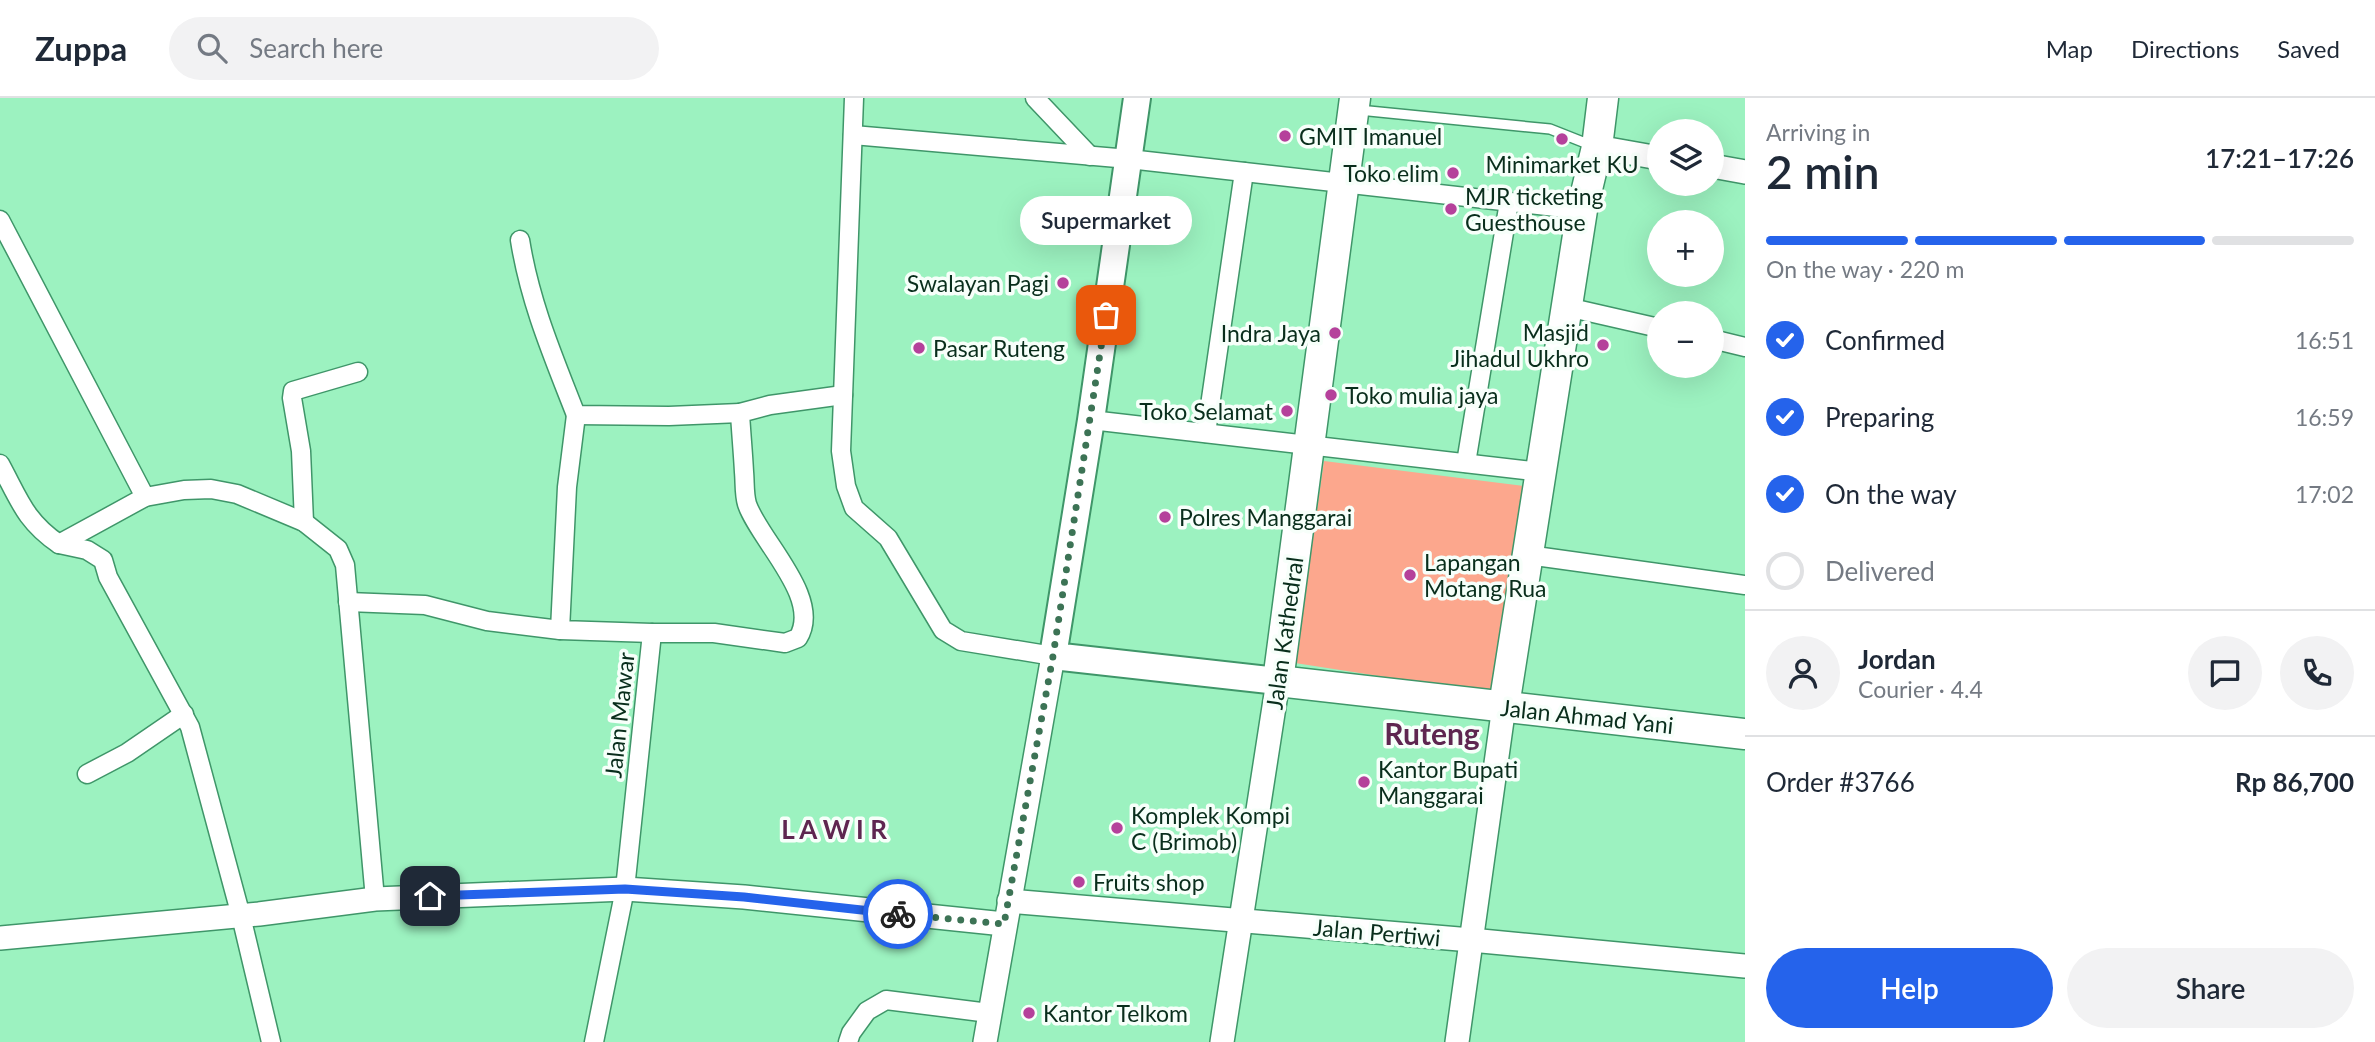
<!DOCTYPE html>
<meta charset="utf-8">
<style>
body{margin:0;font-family:Lato,sans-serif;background:#f2f2f3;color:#1f2937;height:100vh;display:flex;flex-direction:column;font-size:26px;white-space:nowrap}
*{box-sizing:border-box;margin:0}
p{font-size:23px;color:#747a83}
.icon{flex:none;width:38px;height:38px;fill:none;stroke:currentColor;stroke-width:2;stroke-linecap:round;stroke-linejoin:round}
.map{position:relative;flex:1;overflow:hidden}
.details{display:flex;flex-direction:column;background:#fff;width:630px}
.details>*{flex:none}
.tools{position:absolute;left:1647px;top:21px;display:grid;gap:14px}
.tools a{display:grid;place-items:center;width:77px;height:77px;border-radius:50%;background:#fff;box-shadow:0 7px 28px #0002;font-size:35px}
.pin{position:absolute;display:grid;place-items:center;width:60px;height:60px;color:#fff;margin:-30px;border-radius:14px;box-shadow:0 4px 10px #0006}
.courier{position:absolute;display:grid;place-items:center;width:70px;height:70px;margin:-35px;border:5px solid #2563eb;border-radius:50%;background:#fff;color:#222;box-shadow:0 2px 9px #0007}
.bubble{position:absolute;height:49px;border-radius:24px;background:#fff;box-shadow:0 7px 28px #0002;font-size:23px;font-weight:600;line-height:49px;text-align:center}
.headline em{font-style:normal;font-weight:600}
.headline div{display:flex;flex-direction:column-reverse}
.headline{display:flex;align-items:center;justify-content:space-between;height:119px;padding:0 21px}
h1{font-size:46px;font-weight:600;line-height:52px}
.bar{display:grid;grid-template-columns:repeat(4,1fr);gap:10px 7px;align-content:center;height:84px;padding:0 21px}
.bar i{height:9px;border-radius:5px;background:#e0e1e3}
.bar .current{background:#2563eb}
.bar p{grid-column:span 4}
.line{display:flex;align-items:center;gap:18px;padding:0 21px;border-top:2px solid #e0e1e3}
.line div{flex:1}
.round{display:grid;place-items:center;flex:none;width:74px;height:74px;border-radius:37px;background:#f2f2f3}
ol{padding:0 21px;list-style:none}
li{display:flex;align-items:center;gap:21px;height:77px}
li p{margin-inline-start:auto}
li .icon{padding:7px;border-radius:50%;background:#2563eb;color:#fff;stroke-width:4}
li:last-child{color:#747a83}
li i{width:38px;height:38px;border:4px solid #e0e1e3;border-radius:50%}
.cta{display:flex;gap:14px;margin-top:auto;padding:14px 21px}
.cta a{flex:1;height:80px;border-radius:42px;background:#2563eb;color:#fff;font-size:28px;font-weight:600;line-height:80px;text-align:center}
.cta a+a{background:#f2f2f3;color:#1f2937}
header{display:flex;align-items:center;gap:42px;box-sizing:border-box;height:98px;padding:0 35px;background:#fff;border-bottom:2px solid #e0e1e3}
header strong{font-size:33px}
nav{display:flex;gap:38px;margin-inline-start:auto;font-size:24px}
.search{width:490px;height:63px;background:#f2f2f3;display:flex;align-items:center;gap:18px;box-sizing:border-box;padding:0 24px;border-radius:38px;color:#747a83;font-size:26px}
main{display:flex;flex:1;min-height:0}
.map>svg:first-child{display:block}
.green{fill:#fca78d}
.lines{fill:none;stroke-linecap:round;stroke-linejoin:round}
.lane-casing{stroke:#3f9669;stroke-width:12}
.street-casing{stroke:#3f9669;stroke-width:21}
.secondary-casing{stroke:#3f9669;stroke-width:26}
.primary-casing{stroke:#3f9669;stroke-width:30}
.highway-casing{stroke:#3f9669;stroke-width:33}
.lane{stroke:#fff;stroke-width:9}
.street{stroke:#fff;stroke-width:18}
.secondary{stroke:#fff;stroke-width:23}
.primary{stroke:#fff;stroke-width:26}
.highway{stroke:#fff;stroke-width:30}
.done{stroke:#3c7355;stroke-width:7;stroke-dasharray:0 12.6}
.route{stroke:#2563eb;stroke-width:9}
.poi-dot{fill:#b5419b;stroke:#f7fffa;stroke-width:2.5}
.labels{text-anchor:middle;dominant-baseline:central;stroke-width:7;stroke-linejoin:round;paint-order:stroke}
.poi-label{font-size:23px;fill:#092e1c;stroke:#f7fffa;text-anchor:start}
.street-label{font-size:23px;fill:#092e1c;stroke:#f7fffa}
.quarter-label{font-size:26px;font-weight:bold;fill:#5e2650;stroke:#f7fffa}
.district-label{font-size:30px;font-weight:bold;fill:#5e2650;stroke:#f7fffa}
</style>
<header>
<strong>Zuppa</strong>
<div class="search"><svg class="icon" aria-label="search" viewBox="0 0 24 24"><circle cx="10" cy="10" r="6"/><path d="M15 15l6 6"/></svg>Search here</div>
<nav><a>Map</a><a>Directions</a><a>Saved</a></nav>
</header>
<main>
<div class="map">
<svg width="1745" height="944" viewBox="0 0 1745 944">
<rect width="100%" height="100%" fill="#9cf2c0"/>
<!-- green -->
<path class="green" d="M1324 363 1524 388 1495 596 1295 565Z"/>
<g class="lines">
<!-- lane casing -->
<g class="lane-casing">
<path id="lane" d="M1359 12 1550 31 1593 48"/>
</g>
<!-- street casing -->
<g class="street-casing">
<g id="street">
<path d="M854 0 841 353 846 388 854 410 888 440 943 532 961 543 1053 558"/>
<path d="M1035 0 1090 58"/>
<path d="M853 37 1129 61 1582 112"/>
<path d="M0 122 145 399"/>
<path d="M520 142C530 205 553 258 576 317L669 318 740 315"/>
<path d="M1567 209 1659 230"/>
<path d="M1712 241 1745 249"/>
<path d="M576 317 567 389 560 532 652 535"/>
<path d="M1091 322 1541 374"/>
<path d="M1206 335 1244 74"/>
<path d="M1466 365 1509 104"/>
<path d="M0 366C19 401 25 423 59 446L145 399 184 392 211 391 237 396 304 424 338 451 345 467 375 801"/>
<path d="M304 424 301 353 292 300 293 293 358 274"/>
<path d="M59 446 87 452 103 462 108 479 190 629 241 818 271 944"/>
<path d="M1528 457 1745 487"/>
<path d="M348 504 425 507 487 523 560 532"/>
<path d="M87 676 127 655 184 616"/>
<path d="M594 944 625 791 652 535H714L785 545 798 540C823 500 759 442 747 406 744 396 745 384 744 374 743 354 741 334 740 315L770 307 843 297"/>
<path d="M848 944 851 935 867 913 886 902 989 915"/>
</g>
</g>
<!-- secondary casing -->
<g class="secondary-casing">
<g id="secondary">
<path d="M1597 49 1659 60"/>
<path d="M1712 68 1745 74"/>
<path d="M1009 803 1471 842 1745 868"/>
<path d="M0 840 259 816 375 801 625 791 744 799 1004 826"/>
<path d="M985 944 1053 558"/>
<path d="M1222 944 1278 583"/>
<path d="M1457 944 1504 608"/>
</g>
</g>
<!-- primary casing -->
<g class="primary-casing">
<path id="primary" d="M1137 0 1091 322 1053 558 1278 583"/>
</g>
<!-- highway casing -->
<g class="highway-casing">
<g id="highway">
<path d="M1355 0 1278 583 1745 636"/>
<path d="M1504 608 1582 112 1597 49 1603 0"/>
</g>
</g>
<!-- lane -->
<use href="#lane" class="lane"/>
<!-- street -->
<use href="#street" class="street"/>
<!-- secondary -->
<use href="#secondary" class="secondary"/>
<!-- primary -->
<use href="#primary" class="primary"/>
<!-- highway -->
<use href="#highway" class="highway"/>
</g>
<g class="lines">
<!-- done -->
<path class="done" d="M898 816 1004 826 1053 558 1106 217"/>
<!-- route -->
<path class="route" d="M430 798 625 791 744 799 898 816"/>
</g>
<!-- markers -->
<g class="poi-dot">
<circle cx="1285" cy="38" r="7"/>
<circle cx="1562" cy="41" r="7"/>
<circle cx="1453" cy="75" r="7"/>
<circle cx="1451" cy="111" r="7"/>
<circle cx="1063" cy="185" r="7"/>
<circle cx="1335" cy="235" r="7"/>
<circle cx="1603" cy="247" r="7"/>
<circle cx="919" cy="250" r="7"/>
<circle cx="1331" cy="297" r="7"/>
<circle cx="1287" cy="313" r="7"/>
<circle cx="1165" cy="419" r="7"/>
<circle cx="1410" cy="477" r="7"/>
<circle cx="1364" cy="684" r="7"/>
<circle cx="1117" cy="730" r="7"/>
<circle cx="1079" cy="784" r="7"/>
<circle cx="1029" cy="915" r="7"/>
</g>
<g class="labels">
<!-- poi labels -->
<g class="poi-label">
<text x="1299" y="38">GMIT Imanuel</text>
<text x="1562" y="66" text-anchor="middle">Minimarket KU</text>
<text x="1439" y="75" text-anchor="end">Toko elim</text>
<text x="1465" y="98">MJR ticketing<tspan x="1465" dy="26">Guesthouse</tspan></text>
<text x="1049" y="185" text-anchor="end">Swalayan Pagi</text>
<text x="1589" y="234" text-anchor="end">Masjid<tspan x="1589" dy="26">Jihadul Ukhro</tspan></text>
<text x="1321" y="235" text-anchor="end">Indra Jaya</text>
<text x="933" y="250">Pasar Ruteng</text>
<text x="1345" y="297">Toko mulia jaya</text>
<text x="1273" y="313" text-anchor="end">Toko Selamat</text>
<text x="1179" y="419">Polres Manggarai</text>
<text x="1424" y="464">Lapangan<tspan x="1424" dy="26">Motang Rua</tspan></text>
<text x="1378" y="671">Kantor Bupati<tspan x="1378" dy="26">Manggarai</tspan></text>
<text x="1131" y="717">Komplek Kompi<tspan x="1131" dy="26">C (Brimob)</tspan></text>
<text x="1093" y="784">Fruits shop</text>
<text x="1043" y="915">Kantor Telkom</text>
</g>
<!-- street labels -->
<g class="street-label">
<text transform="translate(1284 535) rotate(-82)">Jalan Kathedral</text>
<text transform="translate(619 617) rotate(-84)">Jalan Mawar</text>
<text transform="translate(1587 618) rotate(6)">Jalan Ahmad Yani</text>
<text transform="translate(1377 834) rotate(5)">Jalan Pertiwi</text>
</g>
<!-- quarter labels -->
<g class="quarter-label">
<text x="834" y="731">L A W I R</text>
</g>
<!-- district labels -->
<g class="district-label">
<text x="1432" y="635">Ruteng</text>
</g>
</g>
</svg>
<div class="tools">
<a><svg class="icon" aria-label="layers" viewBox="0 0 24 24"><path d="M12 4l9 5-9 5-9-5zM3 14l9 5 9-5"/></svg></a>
<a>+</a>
<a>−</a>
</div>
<div class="pin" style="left:1106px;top:217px;background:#ea580c"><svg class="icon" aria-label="bag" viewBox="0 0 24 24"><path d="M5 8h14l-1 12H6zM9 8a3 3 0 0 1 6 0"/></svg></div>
<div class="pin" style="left:430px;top:798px;background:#1f2937"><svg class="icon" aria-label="home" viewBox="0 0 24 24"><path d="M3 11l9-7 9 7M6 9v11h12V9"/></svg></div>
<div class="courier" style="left:898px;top:816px"><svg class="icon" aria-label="bike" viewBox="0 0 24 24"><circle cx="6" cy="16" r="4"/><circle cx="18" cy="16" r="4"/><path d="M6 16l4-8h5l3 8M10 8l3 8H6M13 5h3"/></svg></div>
<div class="bubble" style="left:1020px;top:98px;width:172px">Supermarket</div>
</div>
<section class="details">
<div class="headline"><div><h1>2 min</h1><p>Arriving in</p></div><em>17:21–17:26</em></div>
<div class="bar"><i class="current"></i><i class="current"></i><i class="current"></i><i></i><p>On the way · 220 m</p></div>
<ol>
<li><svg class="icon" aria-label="check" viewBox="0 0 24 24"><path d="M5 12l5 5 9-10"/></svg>Confirmed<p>16:51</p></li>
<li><svg class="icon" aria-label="check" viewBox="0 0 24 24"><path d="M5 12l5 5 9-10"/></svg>Preparing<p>16:59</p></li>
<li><svg class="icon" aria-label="check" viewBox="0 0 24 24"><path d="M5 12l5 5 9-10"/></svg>On the way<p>17:02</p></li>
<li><i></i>Delivered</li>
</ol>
<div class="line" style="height:126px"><a class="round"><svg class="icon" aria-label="person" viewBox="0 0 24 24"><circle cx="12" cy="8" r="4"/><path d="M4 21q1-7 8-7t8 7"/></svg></a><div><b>Jordan</b><p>Courier · 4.4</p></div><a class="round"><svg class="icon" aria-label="chat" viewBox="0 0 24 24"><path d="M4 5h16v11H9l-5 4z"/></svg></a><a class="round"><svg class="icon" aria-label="phone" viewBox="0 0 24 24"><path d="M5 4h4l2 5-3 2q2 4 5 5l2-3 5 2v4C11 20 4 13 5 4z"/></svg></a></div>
<div class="line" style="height:91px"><div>Order #3766</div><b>Rp 86,700</b></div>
<div class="cta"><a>Help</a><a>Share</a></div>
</section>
</main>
